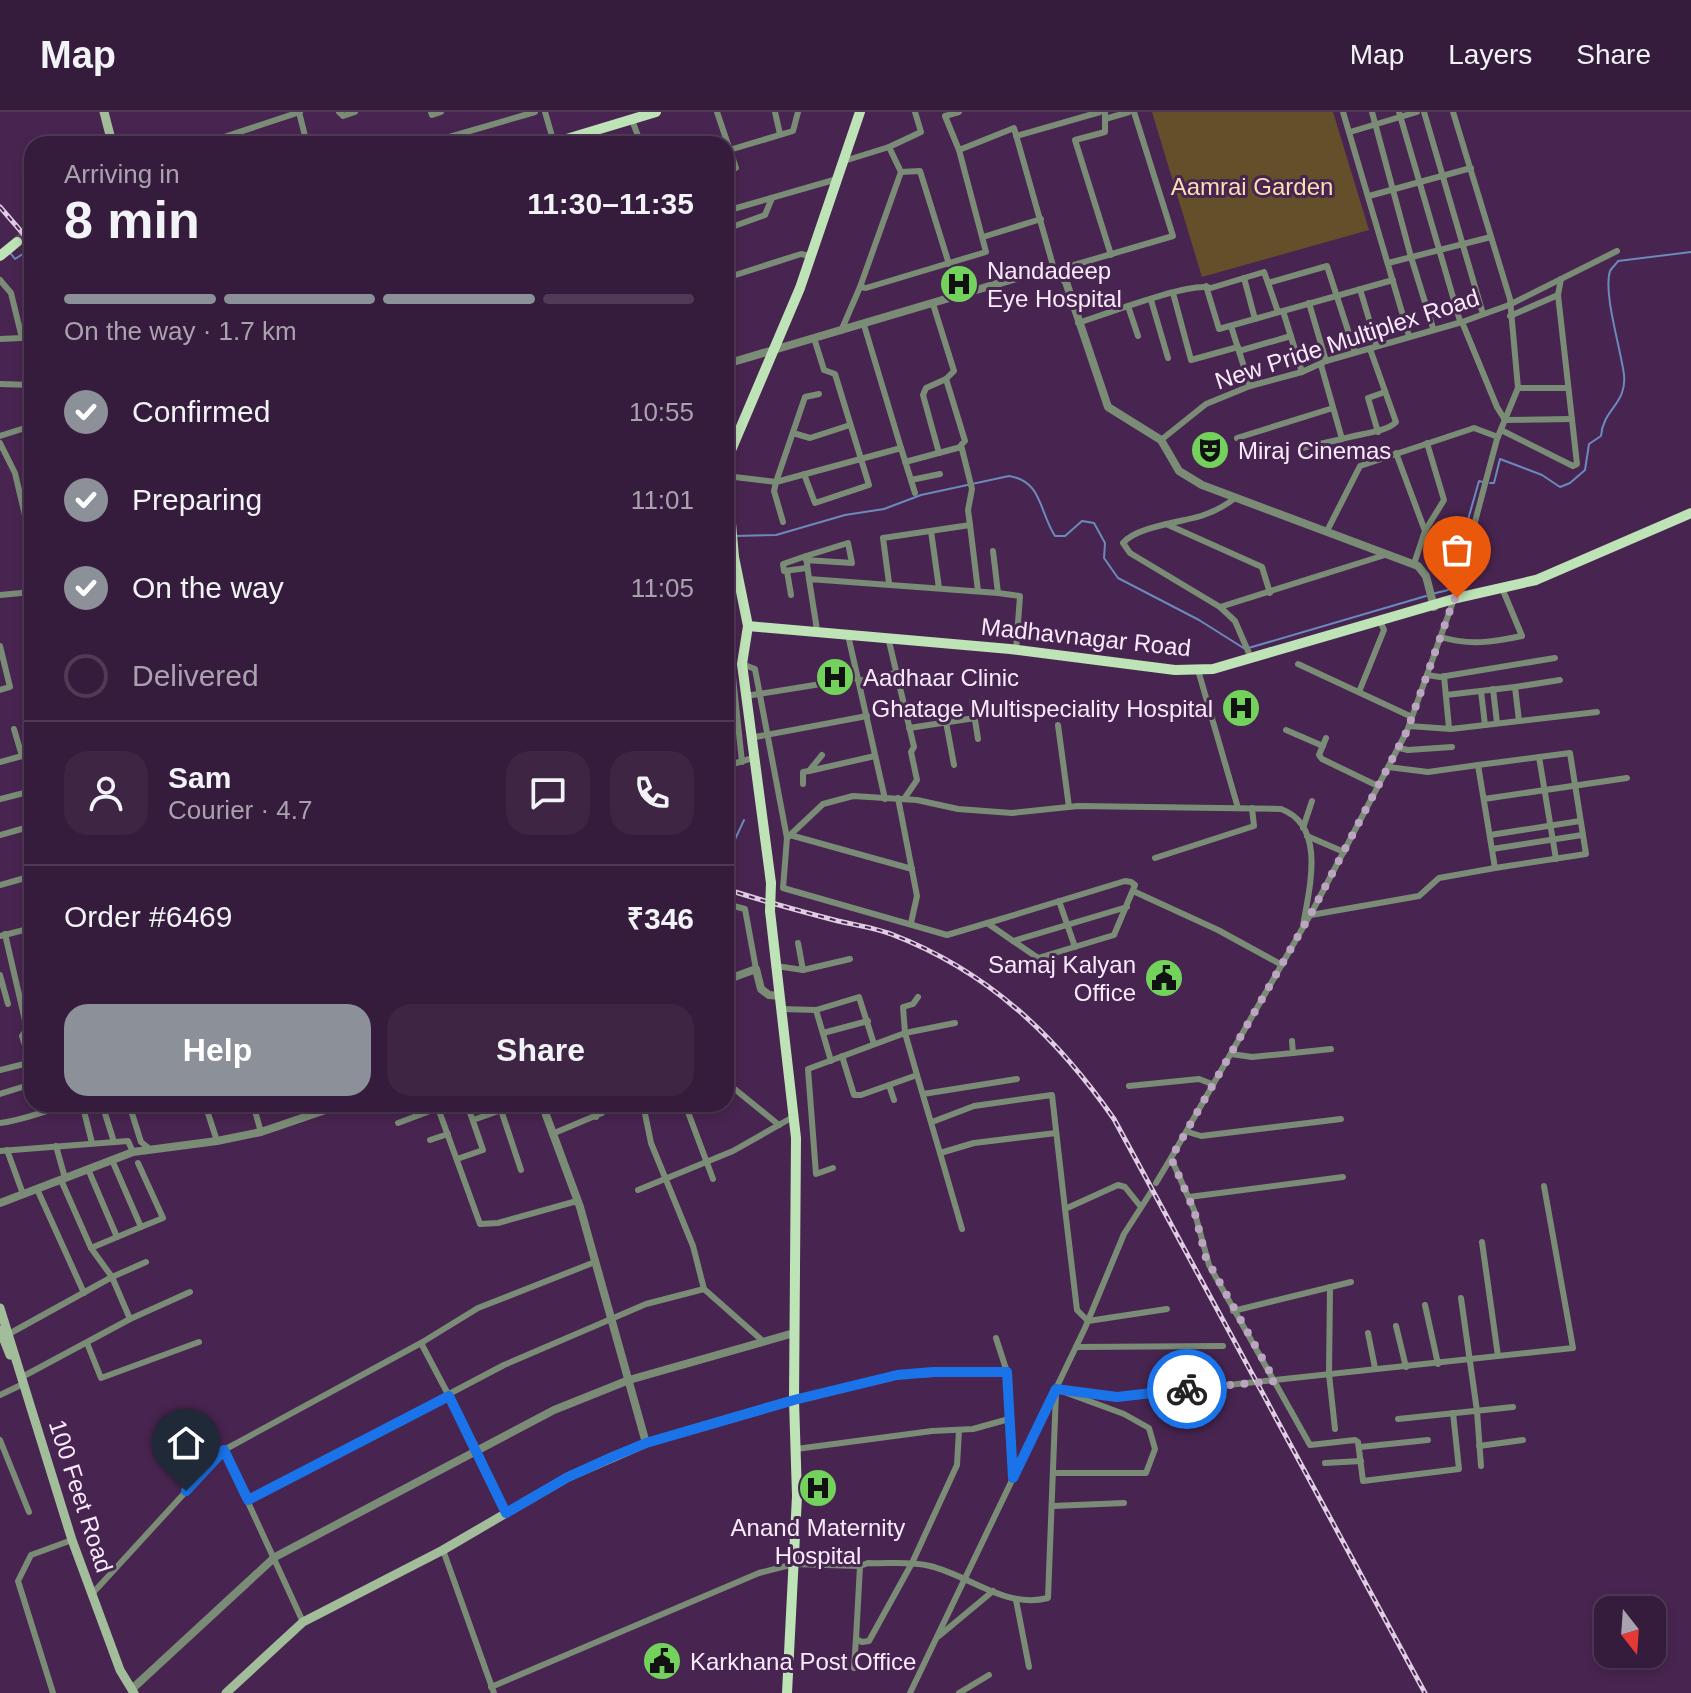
<!DOCTYPE html>
<meta charset="utf-8">
<style>
body{margin:0;font-family:Arial,sans-serif;background:#3d2543;color:#f1f3f6;height:100vh;display:flex;flex-direction:column;font-size:30px;white-space:nowrap}
*{box-sizing:border-box;margin:0}
p{font-size:26px;color:#aaa1af}
.icon{flex:none;width:44px;height:44px;fill:none;stroke:currentColor;stroke-width:2;stroke-linecap:round;stroke-linejoin:round}
.map{position:relative;flex:1;overflow:hidden}
.panel{position:absolute;left:24px;top:24px;width:710px;height:976px;display:flex;flex-direction:column;background:#361c3c;border-radius:24px;box-shadow:0 4px 12px #0003,0 0 0 2px #503a56}
.panel>*{flex:none}
.needle{width:52px;rotate:163deg}
.buttons{position:absolute;left:1594px;top:1484px;display:grid;gap:16px}
.buttons a{display:grid;place-items:center;width:72px;height:72px;border-radius:16px;background:#361c3c;box-shadow:0 4px 12px #0003,0 0 0 2px #503a56;font-size:40px}
.pin{position:absolute;display:grid;place-items:center;width:68px;height:68px;color:#fff;margin:-82px -34px;border-radius:50% 50% 50% 0;rotate:-45deg;box-shadow:0 0 8px #0007}
.pin .icon{rotate:45deg}
.courier{position:absolute;display:grid;place-items:center;width:80px;height:80px;margin:-40px;border:6px solid #1a73e8;border-radius:50%;background:#fff;color:#222;box-shadow:0 2px 10px #0007}
.headline em{font-style:normal;font-weight:700}
.headline div{display:flex;flex-direction:column-reverse}
.headline{display:flex;align-items:center;justify-content:space-between;height:136px;padding:0 40px}
h1{font-size:52px;font-weight:700;line-height:60px}
.bar{display:grid;grid-template-columns:repeat(4,1fr);gap:12px 8px;align-content:center;height:96px;padding:0 40px}
.bar i{height:10px;border-radius:6px;background:#503a56}
.bar .active{background:#8c9099}
.bar p{grid-column:span 4}
.line{display:flex;align-items:center;gap:20px;padding:0 40px;border-top:2px solid #503a56}
.line div{flex:1}
.round{display:grid;place-items:center;flex:none;width:84px;height:84px;border-radius:24px;background:#3d2543}
ol{padding:0 40px;list-style:none}
li{display:flex;align-items:center;gap:24px;height:88px}
li p{margin-inline-start:auto}
li .icon{padding:8px;border-radius:50%;background:#8c9099;color:#fff;stroke-width:4}
li:last-child{color:#aaa1af}
li i{width:44px;height:44px;border:4px solid #503a56;border-radius:50%}
.cta{display:flex;gap:16px;margin-top:auto;padding:16px 40px}
.cta a{flex:1;height:92px;border-radius:24px;background:#8c9099;color:#fff;font-size:32px;font-weight:700;line-height:92px;text-align:center}
.cta a+a{background:#3d2543;color:#f1f3f6}
header{display:flex;align-items:center;gap:48px;box-sizing:border-box;height:112px;padding:0 40px;background:#361c3c;border-bottom:2px solid #503a56}
header strong{font-size:38px}
nav{display:flex;gap:44px;margin-inline-start:auto;font-size:28px}
.map>svg:first-child{display:block}
.green{fill:#644f2b}
.lines{fill:none;stroke-linecap:round;stroke-linejoin:round}
.stream{stroke:#6b89ba;stroke-width:2}
.primary-tunnel{stroke:#63436a;stroke-width:10;stroke-dasharray:10 5;stroke-linecap:butt}
.minor{stroke:#7a8c76;stroke-width:6}
.tertiary{stroke:#7a8c76;stroke-width:8}
.secondary{stroke:#a1bd9a;stroke-width:9}
.primary{stroke:#bee3b6;stroke-width:10}
.rail-casing{stroke:#dfcee3;stroke-width:5}
.rail{stroke:#482550;stroke-width:2;stroke-dasharray:6;stroke-linecap:butt}
.primary-bridge{stroke:#bee3b6;stroke-width:10}
.done{stroke:#bba6c0;stroke-width:8;stroke-dasharray:0 14.4}
.route{stroke:#1a73e8;stroke-width:10}
.labels{text-anchor:middle;dominant-baseline:central;stroke-width:6;stroke-linejoin:round;paint-order:stroke}
.park-label{font-size:24px;fill:#fbdfb1;stroke:#482550}
.poi-label{font-size:24px;fill:#f9ebfc;stroke:#482550;text-anchor:start}
.street-label{font-size:24px;fill:#f9ebfc;stroke:#482550}
</style>
<header>
<strong>Map</strong>
<nav><a>Map</a><a>Layers</a><a>Share</a></nav>
</header>
<div class="map">
<svg width="1691" height="1581" viewBox="0 0 1691 1581">
<rect width="100%" height="100%" fill="#482550"/>
<!-- green -->
<path class="green" d="M1152 0H1333L1369 118 1202 165Z"/>
<g class="lines">
<!-- stream -->
<g class="stream">
<path d="M11 142 15 147 32 136"/>
<path d="M1490 371H1494L1500 347 1542 363 1560 375 1570 371 1585 358 1589 332 1601 324C1603 297 1627 292 1624 263 1621 237 1603 182 1610 159 1611 157 1617 151 1618 149L1691 140"/>
<path d="M735 424 776 423 845 403 884 397 921 383 1009 364C1042 369 1039 399 1055 424H1065L1082 409 1094 411 1105 431 1104 446 1118 466 1199 508 1245 537 1426 484"/>
<path d="M1432 482 1448 478 1479 369 1483 370"/>
<path d="M726 734H732L744 708"/>
</g>
<!-- primary-tunnel -->
<path class="primary-tunnel" d="M17 130 32 116"/>
<!-- minor -->
<g class="minor">
<path d="M299 0 307 32"/>
<path d="M339 0 343 4 355 0"/>
<path d="M431 0 432 3 441 0"/>
<path d="M545 0 554 31"/>
<path d="M717 0 736 56"/>
<path d="M775 0 780 22"/>
<path d="M959 0 945 4 959 38 1014 16 1054 157"/>
<path d="M1105 0V20L1075 28 1111 143"/>
<path d="M1343 0 1409 224"/>
<path d="M1372 0 1411 145 1433 216"/>
<path d="M1399 0 1460 209"/>
<path d="M1424 0 1483 202"/>
<path d="M1453 0 1510 187 1518 276 1497 327 1456 481 1457 486"/>
<path d="M1105 7 1129 0"/>
<path d="M632 8 641 32"/>
<path d="M1350 20 1417 0"/>
<path d="M1016 24 1100 0"/>
<path d="M209 30 300 0"/>
<path d="M425 32 535 0"/>
<path d="M889 35 921 20 915 0"/>
<path d="M726 39 793 19 798 0"/>
<path d="M901 60 920 59 949 152"/>
<path d="M1369 84 1471 56"/>
<path d="M726 99 837 67"/>
<path d="M726 117 765 103 772 86"/>
<path d="M983 125 1041 107"/>
<path d="M1388 151 1491 125"/>
<path d="M1057 158 1173 124 1134 0"/>
<path d="M726 166 801 142 810 144"/>
<path d="M1244 166 1255 207"/>
<path d="M0 168 11 181 22 226 0 227"/>
<path d="M1206 174 1219 217 1393 168"/>
<path d="M860 175 866 176 986 140 959 38"/>
<path d="M1360 177 1377 234"/>
<path d="M1173 181 1191 248 1238 235"/>
<path d="M1151 188 1168 246"/>
<path d="M1309 191 1326 249"/>
<path d="M933 192 954 259 946 267 965 329 961 333 972 377 968 398 970 413"/>
<path d="M1128 194 1138 224"/>
<path d="M1283 199 1302 260"/>
<path d="M1278 200 1268 171 1327 154 1355 240"/>
<path d="M1510 204 1558 183"/>
<path d="M1462 210 1497 295 1505 308 1572 307"/>
<path d="M1078 211C1103 203 1191 169 1211 176L1264 160 1268 171"/>
<path d="M1231 214 1250 274"/>
<path d="M841 219 860 175 901 60 889 35 844 49"/>
<path d="M1239 239 1291 224"/>
<path d="M1321 253 1342 327C1358 322 1387 320 1396 310L1370 237"/>
<path d="M0 272 32 273"/>
<path d="M1518 276H1568"/>
<path d="M1501 318 1573 354 1577 352 1558 183 1561 167"/>
<path d="M1378 320 1368 286 1385 280"/>
<path d="M793 321 810 326 850 313"/>
<path d="M0 324 25 316 28 308 26 273"/>
<path d="M1237 326 1333 296"/>
<path d="M1161 328 1206 292 1250 274 1302 260 1326 249 1462 210 1509 193 1617 139"/>
<path d="M0 331 15 361 32 433"/>
<path d="M901 336 915 381"/>
<path d="M1302 336 1342 327"/>
<path d="M939 341 923 283 926 276 946 267"/>
<path d="M1396 341 1425 419 1414 452"/>
<path d="M905 350 961 335"/>
<path d="M804 362 815 391 869 373 835 262 824 258 814 226"/>
<path d="M726 364 776 370 901 336 864 213"/>
<path d="M911 368 940 362"/>
<path d="M1235 386C1225 394 1213 400 1201 404 1181 410 1136 415 1123 431L1130 441 1220 495 1235 509 1251 546"/>
<path d="M783 410 774 379 776 370 805 285 819 282"/>
<path d="M1166 412 1262 455 1270 481"/>
<path d="M931 419 939 476"/>
<path d="M1327 419 1360 354 1474 316 1498 325"/>
<path d="M1425 419 1444 388 1427 331"/>
<path d="M993 439 998 481"/>
<path d="M806 444 783 452 784 459 807 456"/>
<path d="M806 448 852 451 848 431 806 444 809 467"/>
<path d="M787 459 791 483"/>
<path d="M889 471 883 426 970 413 978 479"/>
<path d="M0 483 32 480"/>
<path d="M1220 495 1388 442"/>
<path d="M817 518 809 467 998 481 1020 484 1016 538"/>
<path d="M848 523 885 687"/>
<path d="M888 525 914 635 911 640 917 668 904 687"/>
<path d="M1441 525C1469 534 1493 530 1522 524L1502 476"/>
<path d="M0 534 10 575 0 578"/>
<path d="M742 552 755 557 787 726 783 776 947 823 1001 807 1125 769 1131 770 1135 773 1114 823 1038 846 987 811"/>
<path d="M1298 552 1412 605"/>
<path d="M1198 558 1238 696"/>
<path d="M1427 563 1440 565 1555 546"/>
<path d="M1444 564 1449 616"/>
<path d="M733 565 742 650"/>
<path d="M859 569 896 561"/>
<path d="M1493 577 1497 611"/>
<path d="M1481 579 1485 613"/>
<path d="M1359 580 1384 518 1380 509"/>
<path d="M1446 583 1515 575"/>
<path d="M746 584 858 566"/>
<path d="M972 589 978 627"/>
<path d="M1519 609 1515 575 1560 568"/>
<path d="M946 610 954 653"/>
<path d="M1058 613 1069 695"/>
<path d="M1409 614 1451 617 1597 600"/>
<path d="M909 616 975 606"/>
<path d="M1286 618 1323 634"/>
<path d="M750 626 867 604"/>
<path d="M1326 626 1319 643 1322 647 1378 674"/>
<path d="M1399 636 1408 638 1452 635"/>
<path d="M1570 641 1586 742 1495 756 1478 653Z"/>
<path d="M822 643 809 659 875 644"/>
<path d="M1539 645 1556 747"/>
<path d="M0 650 22 644 14 617"/>
<path d="M726 654 753 646"/>
<path d="M1388 655 1428 660 1478 653"/>
<path d="M803 672V660L809 659"/>
<path d="M898 686 917 784 911 811"/>
<path d="M0 687 32 679"/>
<path d="M1484 687 1627 666"/>
<path d="M25 716 32 744"/>
<path d="M1303 716 1312 689"/>
<path d="M0 723 32 714"/>
<path d="M790 723 912 757"/>
<path d="M1490 723 1580 709"/>
<path d="M1307 724 1344 740"/>
<path d="M787 726 823 692 853 684 917 688 958 697 1012 701 1078 694 1281 697C1327 714 1309 777 1303 814"/>
<path d="M1492 737 1582 723"/>
<path d="M1155 746 1254 714 1252 696"/>
<path d="M0 773 25 766 32 759"/>
<path d="M1133 779 1218 818 1282 853"/>
<path d="M1059 789 1075 835"/>
<path d="M726 792 745 797 756 857"/>
<path d="M1311 803 1419 784 1439 766 1495 756"/>
<path d="M27 817 32 838"/>
<path d="M5 822 27 917 22 924 32 955"/>
<path d="M0 824 32 816"/>
<path d="M1013 829 1127 795"/>
<path d="M776 854 803 858 798 831"/>
<path d="M803 858 850 847"/>
<path d="M0 863 8 892"/>
<path d="M781 897 816 898 859 885 874 932"/>
<path d="M816 898 831 949"/>
<path d="M823 921 868 909"/>
<path d="M1293 941 1331 937"/>
<path d="M1231 942 1252 945 1293 941 1292 929"/>
<path d="M842 944 854 983H861L917 963 905 921 955 911"/>
<path d="M0 958 32 950"/>
<path d="M917 963 940 1041 974 1031 1056 1021"/>
<path d="M726 970 779 1013"/>
<path d="M889 973 894 988"/>
<path d="M1129 974 1199 967 1212 972"/>
<path d="M0 982 32 972"/>
<path d="M923 982 1017 967"/>
<path d="M78 992 84 999 92 1031"/>
<path d="M102 992 114 1030"/>
<path d="M129 992 141 1030 150 1037"/>
<path d="M205 992 217 1029"/>
<path d="M253 992 261 1020"/>
<path d="M448 992 438 996 480 1112 498 1111 577 1089"/>
<path d="M591 992 596 1005"/>
<path d="M643 992 651 1031 693 1134 704 1177 764 1230"/>
<path d="M685 992 713 1067"/>
<path d="M501 998 521 1058"/>
<path d="M473 1008 518 992"/>
<path d="M932 1010 974 994 1052 983 1065 1097"/>
<path d="M0 1011C26 1008 48 997 73 992"/>
<path d="M398 1011 438 996"/>
<path d="M1188 1020 1201 1024 1341 1007"/>
<path d="M552 1022 602 1001"/>
<path d="M430 1028 448 1022"/>
<path d="M56 1034 65 1066"/>
<path d="M7 1038 23 1082"/>
<path d="M0 1039 128 1029 133 1040"/>
<path d="M940 1041 962 1117"/>
<path d="M457 1047 483 1038 467 992"/>
<path d="M112 1048 141 1115 163 1106 138 1051"/>
<path d="M833 1056 816 1062 808 957 905 921 903 895 913 892 918 885"/>
<path d="M88 1057 117 1125"/>
<path d="M61 1068 91 1136 112 1165 146 1150"/>
<path d="M1156 1071 1171 1046"/>
<path d="M37 1077 84 1181"/>
<path d="M638 1078 733 1039 793 1005"/>
<path d="M1189 1085 1343 1065"/>
<path d="M1141 1095 1125 1075 1118 1073 1065 1097 1077 1198 1088 1209 1167 1197"/>
<path d="M1482 1130 1498 1244"/>
<path d="M91 1136 141 1115"/>
<path d="M1330 1175 1329 1262 1335 1317"/>
<path d="M1461 1186 1477 1299 1481 1354"/>
<path d="M1425 1193 1438 1252"/>
<path d="M1233 1199 1351 1170"/>
<path d="M130 1207 190 1180"/>
<path d="M1396 1214 1406 1255"/>
<path d="M1368 1221 1375 1256"/>
<path d="M7 1223 112 1165 130 1207 22 1265"/>
<path d="M996 1226 1007 1260"/>
<path d="M87 1231 101 1266 199 1230"/>
<path d="M421 1231 478 1339 506 1401"/>
<path d="M1076 1235 1223 1234"/>
<path d="M1056 1277 1117 1285 1573 1236 1544 1074"/>
<path d="M0 1283 23 1272"/>
<path d="M794 1288 897 1263 1007 1260 1012 1363"/>
<path d="M1453 1301 1459 1357 1363 1369 1358 1330 1355 1328 1310 1333 1209 1153 1194 1098 1171 1046 1313 798 1407 619 1454 487"/>
<path d="M1398 1307 1513 1295"/>
<path d="M0 1328 29 1400"/>
<path d="M1479 1334 1523 1328"/>
<path d="M1360 1335 1428 1328"/>
<path d="M796 1337 932 1319 973 1317 1009 1307"/>
<path d="M224 1338 303 1510"/>
<path d="M1325 1351 1361 1349"/>
<path d="M1054 1361H1146L1155 1337 1149 1316 1124 1302 1067 1281"/>
<path d="M248 1388 504 1253 646 1192 704 1177"/>
<path d="M1053 1394 1124 1391"/>
<path d="M443 1438 494 1581"/>
<path d="M860 1454 868 1451C889 1452 910 1449 930 1454 971 1464 1005 1497 1048 1486L1056 1280"/>
<path d="M92 1482 224 1338 421 1231 478 1196 595 1150"/>
<path d="M1016 1488 1029 1555"/>
<path d="M939 1524 993 1479"/>
<path d="M854 1556 856 1526"/>
<path d="M491 1575 759 1461 794 1452 860 1454 856 1527 862 1530 869 1529 912 1451 957 1353 959 1318"/>
<path d="M53 1581 18 1469 31 1443 72 1428"/>
<path d="M910 1581 1085 1216 1124 1122 1151 1080"/>
<path d="M959 1581 989 1563"/>
</g>
<!-- tertiary -->
<g class="tertiary">
<path d="M726 252 1044 158H1057L1066 170 1108 295 1161 328 1179 359 1202 373 1418 454 1426 464 1434 495"/>
<path d="M726 868 756 857 761 877 769 883 780 884"/>
<path d="M542 992 580 1095 646 1331"/>
<path d="M0 1091 133 1040 217 1029 261 1020 343 992"/>
<path d="M132 1577 275 1445 554 1298 629 1268 794 1221"/>
</g>
<!-- secondary -->
<g class="secondary">
<path d="M104 0 112 31"/>
<path d="M0 1196 72 1428 120 1558 134 1581"/>
<path d="M0 1218 10 1243"/>
<path d="M226 1581 303 1510 443 1438 568 1365 646 1331 794 1288"/>
</g>
<!-- primary -->
<g class="primary">
<path d="M111 32H113"/>
<path d="M550 32 656 0"/>
<path d="M0 144 17 130"/>
<path d="M726 350 800 176 860 0"/>
<path d="M726 355 734 445 748 514 742 552 771 771"/>
<path d="M748 514 1010 537 1175 558 1213 557 1457 486 1536 468 1691 401"/>
<path d="M770 799 796 1026 794 1288 797 1384 787 1581"/>
</g>
<!-- rail casing -->
<g class="rail-casing">
<g id="rail">
<path d="M0 95 32 132"/>
<path d="M726 777C763 789 800 799 838 809 856 813 875 816 891 822 988 859 1056 924 1114 1007L1425 1581"/>
</g>
</g>
<!-- rail -->
<use href="#rail" class="rail"/>
<!-- primary-bridge -->
<path class="primary-bridge" d="M770 799 771 771"/>
</g>
<g class="lines">
<!-- done -->
<path class="done" d="M1187 1277 1275 1269 1206 1146 1194 1098 1171 1046 1313 798 1407 619 1454 487 1457 486"/>
<!-- route -->
<path class="route" d="M186 1379 224 1338 248 1388 449 1284 506 1401 568 1365 612 1345 646 1331 794 1288 897 1263 933 1260H1007L1013 1366 1056 1277 1117 1285 1187 1277"/>
</g>
<!-- icons -->
<defs>
<g id="hospital-disc" transform="scale(2)"><circle r="9.5" fill="#73d25c" stroke="#482550"/><path d="M-5-5h3v3.5h4V-5h3V5h-3V1.5h-4V5h-3Z" fill="#111"/></g>
<g id="theatre-disc" transform="scale(2)"><circle r="9.5" fill="#73d25c" stroke="#482550"/><path d="M-5-5.5Q0-4 5-5.5V0Q5 5 0 6Q-5 5-5 0ZM-3.3-2.5H-1v1.5H-3.3ZM1-2.5H3.3v1.5H1ZM-2.8 1Q0 5.5 2.8 1Z" fill="#111"/></g>
<g id="civic-disc" transform="scale(2)"><circle r="9.5" fill="#73d25c" stroke="#482550"/><path d="M-.6-6.5H3V-4.5H.6V-3L4-1V1h2V6H-6V1h2V-1L-.6-3ZM-1.2 2.5V6h2.4V2.5Z" fill="#111"/></g>
</defs>
<g fill-rule="evenodd">
<use href="#hospital-disc" x="959" y="172"/>
<use href="#theatre-disc" x="1210" y="338"/>
<use href="#hospital-disc" x="835" y="565"/>
<use href="#hospital-disc" x="1241" y="596"/>
<use href="#civic-disc" x="1164" y="866"/>
<use href="#hospital-disc" x="818" y="1376"/>
<use href="#civic-disc" x="662" y="1549"/>
</g>
<g class="labels">
<!-- park labels -->
<g class="park-label">
<text x="1252" y="74">Aamrai Garden</text>
</g>
<!-- poi labels -->
<g class="poi-label">
<text x="987" y="158">Nandadeep<tspan x="987" dy="28">Eye Hospital</tspan></text>
<text x="1238" y="338">Miraj Cinemas</text>
<text x="863" y="565">Aadhaar Clinic</text>
<text x="1213" y="596" text-anchor="end">Ghatage Multispeciality Hospital</text>
<text x="1136" y="852" text-anchor="end">Samaj Kalyan<tspan x="1136" dy="28">Office</tspan></text>
<text x="818" y="1415" text-anchor="middle">Anand Maternity<tspan x="818" dy="28">Hospital</tspan></text>
<text x="690" y="1549">Karkhana Post Office</text>
</g>
<!-- street labels -->
<g class="street-label">
<text transform="translate(1347 227) rotate(-18)">New Pride Multiplex Road</text>
<text transform="translate(1086 525) rotate(6)">Madhavnagar Road</text>
<text transform="translate(81 1384) rotate(72)">100 Feet Road</text>
</g>
</g>
</svg>
<div class="buttons">
<a><svg class="needle" viewBox="-14 -14 28 28"><path d="M0-13l5 13h-10z" fill="#e53935"/><path d="M0 13l5-13h-10z" fill="#aaa1af"/></svg></a>
</div>
<div class="pin" style="left:1457px;top:486px;background:#ea580c"><svg class="icon" aria-label="bag" viewBox="0 0 24 24"><path d="M5 8h14l-1 12H6zM9 8a3 3 0 0 1 6 0"/></svg></div>
<div class="pin" style="left:186px;top:1379px;background:#1f2937"><svg class="icon" aria-label="home" viewBox="0 0 24 24"><path d="M3 11l9-7 9 7M6 9v11h12V9"/></svg></div>
<div class="courier" style="left:1187px;top:1277px"><svg class="icon" aria-label="bike" viewBox="0 0 24 24"><circle cx="6" cy="16" r="4"/><circle cx="18" cy="16" r="4"/><path d="M6 16l4-8h5l3 8M10 8l3 8H6M13 5h3"/></svg></div>
<section class="panel">
<div class="headline"><div><h1>8 min</h1><p>Arriving in</p></div><em>11:30–11:35</em></div>
<div class="bar"><i class="active"></i><i class="active"></i><i class="active"></i><i></i><p>On the way · 1.7 km</p></div>
<ol>
<li><svg class="icon" aria-label="check" viewBox="0 0 24 24"><path d="M5 12l5 5 9-10"/></svg>Confirmed<p>10:55</p></li>
<li><svg class="icon" aria-label="check" viewBox="0 0 24 24"><path d="M5 12l5 5 9-10"/></svg>Preparing<p>11:01</p></li>
<li><svg class="icon" aria-label="check" viewBox="0 0 24 24"><path d="M5 12l5 5 9-10"/></svg>On the way<p>11:05</p></li>
<li><i></i>Delivered</li>
</ol>
<div class="line" style="height:144px"><a class="round"><svg class="icon" aria-label="person" viewBox="0 0 24 24"><circle cx="12" cy="8" r="4"/><path d="M4 21q1-7 8-7t8 7"/></svg></a><div><b>Sam</b><p>Courier · 4.7</p></div><a class="round"><svg class="icon" aria-label="chat" viewBox="0 0 24 24"><path d="M4 5h16v11H9l-5 4z"/></svg></a><a class="round"><svg class="icon" aria-label="phone" viewBox="0 0 24 24"><path d="M5 4h4l2 5-3 2q2 4 5 5l2-3 5 2v4C11 20 4 13 5 4z"/></svg></a></div>
<div class="line" style="height:104px"><div>Order #6469</div><b>₹346</b></div>
<div class="cta"><a>Help</a><a>Share</a></div>
</section>
</div>
